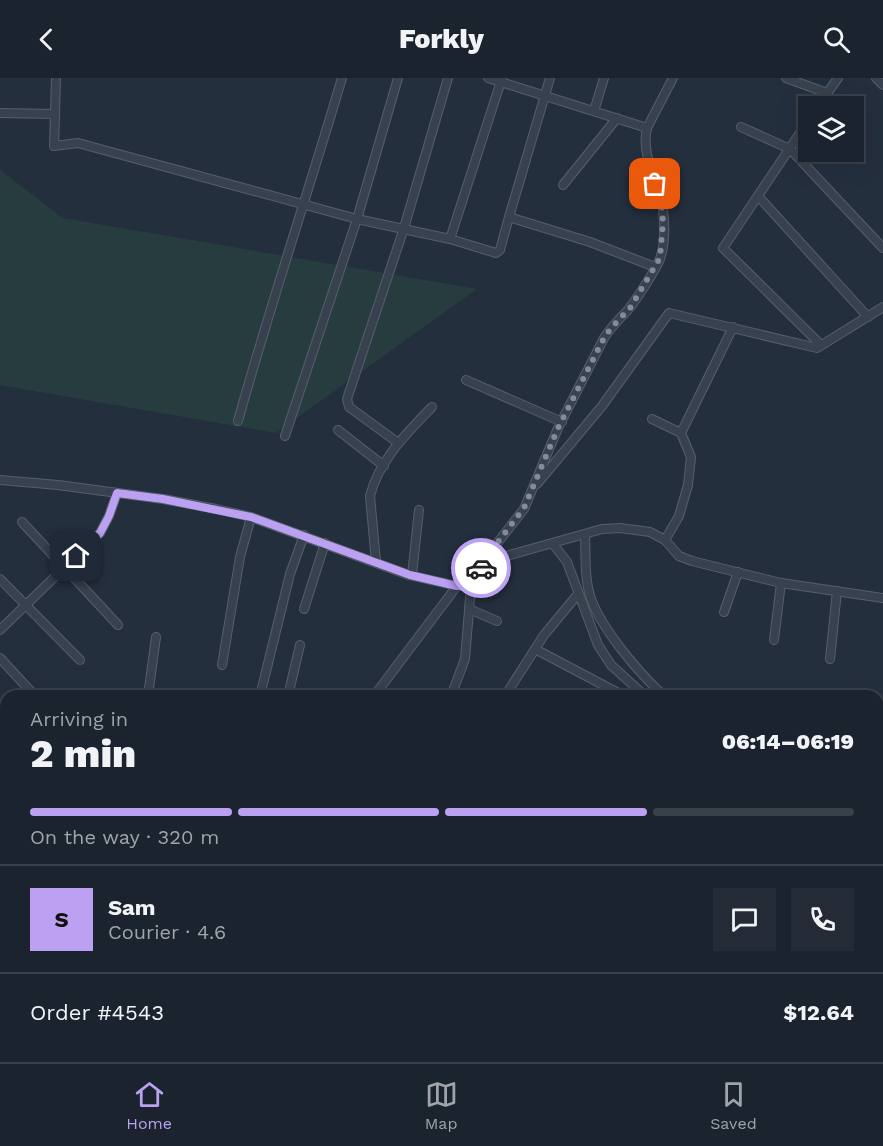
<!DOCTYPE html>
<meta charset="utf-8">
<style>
body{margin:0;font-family:"Work Sans",sans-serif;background:#242b36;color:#f1f3f6;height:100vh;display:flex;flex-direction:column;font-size:22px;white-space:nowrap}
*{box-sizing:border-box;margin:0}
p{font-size:20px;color:#a0a4aa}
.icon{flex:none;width:33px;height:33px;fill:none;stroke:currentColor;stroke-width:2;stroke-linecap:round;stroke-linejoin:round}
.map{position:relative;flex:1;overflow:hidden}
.side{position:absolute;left:0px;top:612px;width:884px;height:372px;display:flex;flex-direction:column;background:#1b232e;border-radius:18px 18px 0 0;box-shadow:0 6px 24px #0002,0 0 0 2px #39404a}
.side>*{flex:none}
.tools{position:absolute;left:798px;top:18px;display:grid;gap:12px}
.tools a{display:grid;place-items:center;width:66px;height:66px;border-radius:0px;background:#1b232e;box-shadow:0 6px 24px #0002,0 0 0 2px #39404a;font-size:30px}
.pin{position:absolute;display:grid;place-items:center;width:51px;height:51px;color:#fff;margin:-26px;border-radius:12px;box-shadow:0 3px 9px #0006}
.courier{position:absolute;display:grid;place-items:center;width:60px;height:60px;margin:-30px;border:4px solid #bca0f2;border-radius:50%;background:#fff;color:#222;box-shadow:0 2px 8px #0007}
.overview em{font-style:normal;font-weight:800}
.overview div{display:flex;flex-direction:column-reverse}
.overview{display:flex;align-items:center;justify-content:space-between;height:102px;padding:0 30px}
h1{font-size:39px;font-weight:800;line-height:45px}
.bar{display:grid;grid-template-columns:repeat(4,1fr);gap:9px 6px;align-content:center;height:72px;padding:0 30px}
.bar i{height:8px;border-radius:4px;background:#39404a}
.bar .on{background:#bca0f2}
.bar p{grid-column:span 4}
.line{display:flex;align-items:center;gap:15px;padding:0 30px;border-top:2px solid #39404a}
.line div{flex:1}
.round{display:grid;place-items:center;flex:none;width:63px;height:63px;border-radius:0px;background:#242b36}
header{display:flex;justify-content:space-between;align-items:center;height:78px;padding:0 30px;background:#1b232e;font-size:27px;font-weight:800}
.dock{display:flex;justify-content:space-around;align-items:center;height:84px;border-top:2px solid #39404a;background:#1b232e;font-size:16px;color:#a0a4aa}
.dock a{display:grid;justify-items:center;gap:3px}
.dock .on{color:#bca0f2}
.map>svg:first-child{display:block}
.green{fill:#263c3f}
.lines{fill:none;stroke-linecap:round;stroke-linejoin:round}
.street-casing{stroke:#565f6c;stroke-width:10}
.street{stroke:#38414e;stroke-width:8}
.done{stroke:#828b98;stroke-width:6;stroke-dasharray:0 10.8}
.route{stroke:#bca0f2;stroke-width:8}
</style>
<header><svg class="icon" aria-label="back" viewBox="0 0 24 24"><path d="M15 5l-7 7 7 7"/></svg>Forkly<svg class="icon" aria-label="search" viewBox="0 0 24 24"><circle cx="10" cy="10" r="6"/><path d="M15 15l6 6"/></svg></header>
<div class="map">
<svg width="883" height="984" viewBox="0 0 883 984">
<rect width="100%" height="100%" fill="#242f3e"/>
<!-- green -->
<path class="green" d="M0 92 63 140 477 211 276 355 0 307Z"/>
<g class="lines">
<!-- street casing -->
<g class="street-casing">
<g id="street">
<path d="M56 0 54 68 78 65 357 141 450 161 496 175 500 172 509 139"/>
<path d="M488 0 647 50"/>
<path d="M550 0 509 139 590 164 655 189"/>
<path d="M786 0 827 15"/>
<path d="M876 0 883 7"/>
<path d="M818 28 838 0"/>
<path d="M594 33 604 0"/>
<path d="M0 35 55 36"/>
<path d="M808 43 723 170 821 267"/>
<path d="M741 49 790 71 883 170"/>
<path d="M563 107 617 40"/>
<path d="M758 118 868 239"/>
<path d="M450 161 502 0"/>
<path d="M466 302 562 344"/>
<path d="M652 341 681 355 733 249"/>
<path d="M238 343C270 228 308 115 342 0"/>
<path d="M338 352 384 388"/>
<path d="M285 358 357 141 398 0"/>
<path d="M397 364 349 329 347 321 404 150 448 0"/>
<path d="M0 402 58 407 163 421 216 431 251 439 409 497 457 508H471"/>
<path d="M537 406 602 328 669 235 817 270 883 229"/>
<path d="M22 444 118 547"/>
<path d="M585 456C586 477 584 500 591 521 603 553 639 595 664 618"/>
<path d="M665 462 679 438 688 407 691 379 681 355"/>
<path d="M553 466 567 484 598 567 611 587 645 618"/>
<path d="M376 484 370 418C379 382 407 355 432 329"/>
<path d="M485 484 602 451 620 450 650 454 665 462 679 478 692 483 781 505 883 520"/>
<path d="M412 497 419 432"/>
<path d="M0 501 80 582"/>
<path d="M304 531 325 465"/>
<path d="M469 531 497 543"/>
<path d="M724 534 738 494"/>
<path d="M0 552 100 455 109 438 117 415"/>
<path d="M774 562 781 505"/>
<path d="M535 571 624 618"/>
<path d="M0 580 35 618"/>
<path d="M830 581 837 513"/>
<path d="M222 587 240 479 251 439"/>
<path d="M148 618 156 559"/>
<path d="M260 618 290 496 304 457"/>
<path d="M288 618 300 567"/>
<path d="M374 618 457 508"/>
<path d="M451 618 465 581 471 508 491 473 524 431 558 350 604 260C611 249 619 241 628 232 636 222 655 193 660 181 666 164 665 138 661 121 655 98 641 74 647 50L673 0"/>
<path d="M505 618 544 557 578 516"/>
<path d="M0 694 6 701"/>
<path d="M0 734 6 728"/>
<path d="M878 759 883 762"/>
<path d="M878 771 883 775"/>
<path d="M878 840 883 835"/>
<path d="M878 895 883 901"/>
<path d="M0 905H6"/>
<path d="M0 961 6 964"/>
<path d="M30 978 42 984"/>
<path d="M331 978 350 984"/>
<path d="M719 978 724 984"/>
<path d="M174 984 178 978"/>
<path d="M520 984 526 978"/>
<path d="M615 984 622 978"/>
<path d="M629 984 635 978"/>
<path d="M728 984 734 978"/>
</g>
</g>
<!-- street -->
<use href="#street" class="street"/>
</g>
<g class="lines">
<!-- done -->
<path class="done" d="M481 490 491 473 524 430 558 350 604 260 611 250 630 230 660 180 663 144 661 122 655 106"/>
<!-- route -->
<path class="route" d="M76 478 100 455 109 438 117 415 163 421 251 439 410 497 457 508H471L481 490"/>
</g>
</svg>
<div class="tools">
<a><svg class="icon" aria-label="layers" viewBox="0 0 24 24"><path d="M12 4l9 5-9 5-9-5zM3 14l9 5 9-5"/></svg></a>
</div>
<div class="pin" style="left:655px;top:106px;background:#ea580c"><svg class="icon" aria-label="bag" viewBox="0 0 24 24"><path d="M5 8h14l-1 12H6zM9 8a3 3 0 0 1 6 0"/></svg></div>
<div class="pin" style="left:76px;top:478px;background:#1f2937"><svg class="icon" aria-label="home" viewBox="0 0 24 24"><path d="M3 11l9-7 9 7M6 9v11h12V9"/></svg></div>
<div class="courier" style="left:481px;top:490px"><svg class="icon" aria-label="car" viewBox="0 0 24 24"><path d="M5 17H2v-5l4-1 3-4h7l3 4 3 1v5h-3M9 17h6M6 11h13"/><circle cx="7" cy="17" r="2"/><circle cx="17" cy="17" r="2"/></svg></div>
<section class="side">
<div class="overview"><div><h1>2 min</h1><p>Arriving in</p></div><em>06:14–06:19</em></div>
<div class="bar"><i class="on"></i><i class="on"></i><i class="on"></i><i></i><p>On the way · 320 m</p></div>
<div class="line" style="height:108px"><b class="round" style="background:#bca0f2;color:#111">S</b><div><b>Sam</b><p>Courier · 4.6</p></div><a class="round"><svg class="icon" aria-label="chat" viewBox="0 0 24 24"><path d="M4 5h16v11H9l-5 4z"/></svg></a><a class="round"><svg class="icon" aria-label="phone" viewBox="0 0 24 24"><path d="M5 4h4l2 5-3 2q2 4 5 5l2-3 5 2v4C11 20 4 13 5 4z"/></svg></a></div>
<div class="line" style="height:78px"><div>Order #4543</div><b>$12.64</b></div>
</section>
</div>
<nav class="dock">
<a class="on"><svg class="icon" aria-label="home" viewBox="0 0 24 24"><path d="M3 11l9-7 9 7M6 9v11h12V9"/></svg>Home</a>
<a><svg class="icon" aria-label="map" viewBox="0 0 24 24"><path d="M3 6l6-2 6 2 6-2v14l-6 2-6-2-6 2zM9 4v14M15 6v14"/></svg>Map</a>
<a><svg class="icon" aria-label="saved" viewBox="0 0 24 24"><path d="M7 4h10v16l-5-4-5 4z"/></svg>Saved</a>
</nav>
